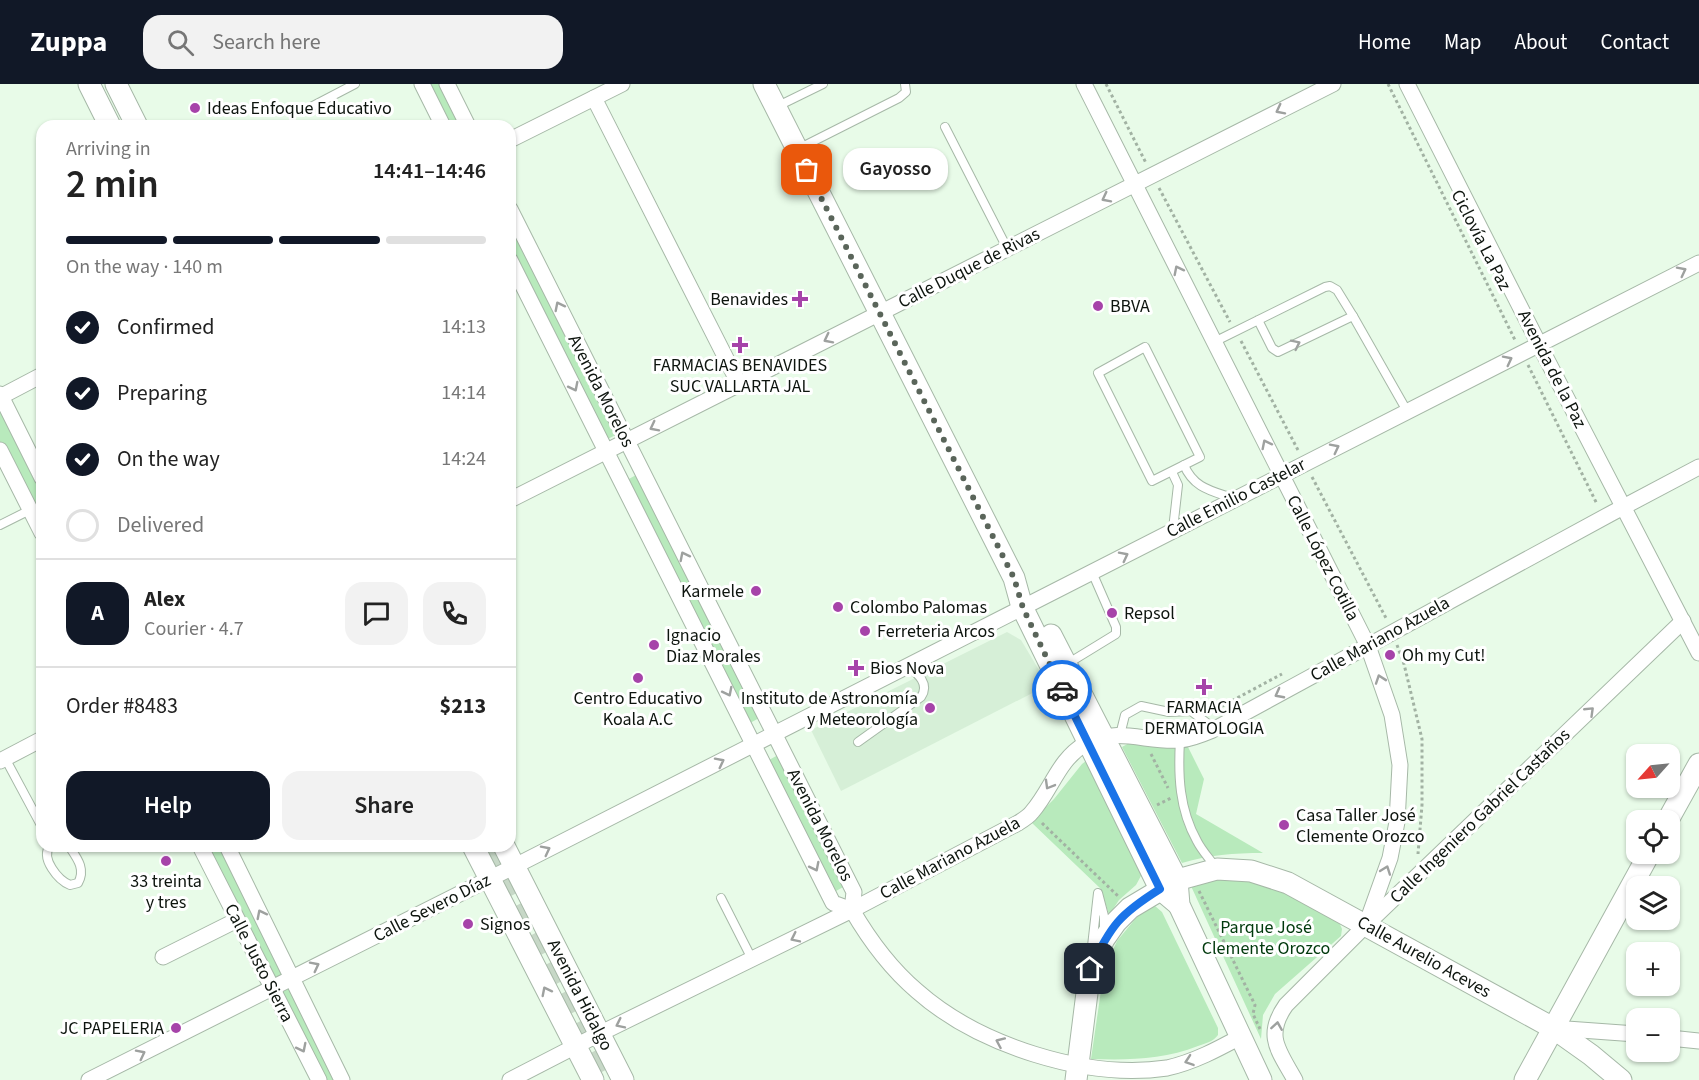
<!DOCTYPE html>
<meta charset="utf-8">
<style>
body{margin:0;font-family:"Source Sans 3",sans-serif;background:#f2f2f2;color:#222;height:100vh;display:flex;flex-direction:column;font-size:22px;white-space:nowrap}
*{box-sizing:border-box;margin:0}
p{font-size:20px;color:#767676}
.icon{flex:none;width:33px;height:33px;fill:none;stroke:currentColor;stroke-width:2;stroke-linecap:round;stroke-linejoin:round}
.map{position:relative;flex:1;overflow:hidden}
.drawer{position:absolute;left:36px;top:36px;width:480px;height:732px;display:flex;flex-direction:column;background:#fff;border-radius:18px;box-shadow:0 2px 4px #0004}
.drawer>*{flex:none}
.needle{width:39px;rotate:243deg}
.buttons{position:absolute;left:1626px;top:660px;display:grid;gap:12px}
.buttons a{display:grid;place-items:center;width:54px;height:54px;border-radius:12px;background:#fff;box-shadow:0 2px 4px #0004;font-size:30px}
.pin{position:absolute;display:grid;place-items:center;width:51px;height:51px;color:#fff;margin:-26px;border-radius:12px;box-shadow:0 3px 9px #0006}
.courier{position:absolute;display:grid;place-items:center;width:60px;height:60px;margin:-30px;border:4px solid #1a73e8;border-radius:50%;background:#fff;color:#222;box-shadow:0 2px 8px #0007}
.bubble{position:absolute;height:42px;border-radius:18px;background:#fff;box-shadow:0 2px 4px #0004;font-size:20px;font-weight:600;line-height:42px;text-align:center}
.summary em{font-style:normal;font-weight:600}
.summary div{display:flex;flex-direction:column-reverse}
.summary{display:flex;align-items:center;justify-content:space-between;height:102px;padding:0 30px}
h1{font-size:39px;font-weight:600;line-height:45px}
.bar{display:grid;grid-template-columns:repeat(4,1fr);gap:9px 6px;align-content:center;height:72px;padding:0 30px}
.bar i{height:8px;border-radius:4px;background:#e0e0e0}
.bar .active{background:#111827}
.bar p{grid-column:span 4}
.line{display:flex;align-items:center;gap:15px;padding:0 30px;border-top:2px solid #e0e0e0}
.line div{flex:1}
.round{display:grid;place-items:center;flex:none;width:63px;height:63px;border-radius:18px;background:#f2f2f2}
ol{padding:0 30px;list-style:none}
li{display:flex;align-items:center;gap:18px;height:66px}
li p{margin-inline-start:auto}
li .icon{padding:6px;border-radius:50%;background:#111827;color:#fff;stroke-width:4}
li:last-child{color:#767676}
li i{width:33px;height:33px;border:3px solid #e0e0e0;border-radius:50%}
.cta{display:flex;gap:12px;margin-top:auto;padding:12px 30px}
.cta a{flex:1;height:69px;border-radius:18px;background:#111827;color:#fff;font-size:24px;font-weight:600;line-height:69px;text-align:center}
.cta a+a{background:#f2f2f2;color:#222}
header{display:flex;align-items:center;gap:36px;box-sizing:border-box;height:84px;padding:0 30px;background:#111827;color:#fff}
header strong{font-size:28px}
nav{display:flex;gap:33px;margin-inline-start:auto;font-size:21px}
.search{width:420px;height:54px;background:#f2f2f2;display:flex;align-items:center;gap:15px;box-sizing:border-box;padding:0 21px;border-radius:18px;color:#767676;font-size:22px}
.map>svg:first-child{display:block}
.built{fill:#d6efd7}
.green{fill:#b8eabc}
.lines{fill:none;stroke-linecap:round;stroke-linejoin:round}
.primary-tunnel{stroke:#c7d8c7;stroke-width:22;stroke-dasharray:22 11;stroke-linecap:butt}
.lane-casing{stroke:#a6b8a7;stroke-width:10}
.street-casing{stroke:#a6b8a7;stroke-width:17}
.secondary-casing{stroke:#a6b8a7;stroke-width:23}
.path{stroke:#a2b2a3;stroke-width:3;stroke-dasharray:3 3;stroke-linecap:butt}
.lane{stroke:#fff;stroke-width:8}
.street{stroke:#fff;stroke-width:15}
.secondary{stroke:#fff;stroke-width:21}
.oneway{stroke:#9ea19f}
.done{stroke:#5a655a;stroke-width:6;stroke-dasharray:0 10.8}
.route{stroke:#1a73e8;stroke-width:8}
.poi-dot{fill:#a643a9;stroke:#fff;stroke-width:2}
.labels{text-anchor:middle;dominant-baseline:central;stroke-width:6;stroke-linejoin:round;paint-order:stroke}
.poi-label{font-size:18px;fill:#0d140e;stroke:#fff;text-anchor:start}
.street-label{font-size:18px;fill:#0d140e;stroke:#fff}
.park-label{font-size:18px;fill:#00390c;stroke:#fff}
</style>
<header>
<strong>Zuppa</strong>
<div class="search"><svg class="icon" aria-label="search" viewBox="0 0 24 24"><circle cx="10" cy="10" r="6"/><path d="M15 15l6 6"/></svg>Search here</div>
<nav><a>Home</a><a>Map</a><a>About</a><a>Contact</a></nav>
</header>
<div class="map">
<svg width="1699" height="996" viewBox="0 0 1699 996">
<rect width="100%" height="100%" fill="#e8fbe8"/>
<!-- built -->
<path class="built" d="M1007 548 1021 556 1048 601 841 707 811 646Z"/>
<!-- green -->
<g class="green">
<path d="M427 0H441L462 42H448Z"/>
<path d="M510 136 619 349 608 355 510 165Z"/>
<path d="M0 310 42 394V449L0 366Z"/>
<path d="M638 390 761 633 750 639 627 396Z"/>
<path d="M1131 658 1188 663 1204 695 1196 730 1263 769C1234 769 1209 771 1182 779L1122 663Z"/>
<path d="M778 671 845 802 836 807 769 676Z"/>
<path d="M1086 677 1142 790 1136 801 1119 816 1109 831 1101 805 1031 738 1054 715 1082 680Z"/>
<path d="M200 762H227L342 996H319Z"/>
<path d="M1224 793 1270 800 1339 838 1342 845 1341 852 1275 910 1263 931 1261 955 1191 802Z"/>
<path d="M1155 822 1162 828 1218 944V951C1213 958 1206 959 1198 962 1163 976 1128 976 1091 975L1104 886 1117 857 1136 834 1147 825Z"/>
</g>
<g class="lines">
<!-- primary-tunnel -->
<path class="primary-tunnel" d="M488 762 609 996"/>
<!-- lane casing -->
<g class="lane-casing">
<g id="lane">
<path d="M776 23 823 0"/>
<path d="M309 24 355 0"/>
<path d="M945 43 1007 164"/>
<path d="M798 65 899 14 906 8 905 0"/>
<path d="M1353 232 1407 327"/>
<path d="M1214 258 1325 203 1330 202 1337 206 1353 232 1278 268 1272 264 1258 236"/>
<path d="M1145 263 1200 373 1152 397 1098 289Z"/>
<path d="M1184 381C1194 405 1213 407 1235 415"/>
<path d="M1172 388 1178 401 1173 445"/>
<path d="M0 441 30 426"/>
<path d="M1067 580 1116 550V543L1092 488"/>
<path d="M1120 651 1125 631 1141 622 1169 628 1191 627 1215 645"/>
<path d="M1180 656C1178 691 1179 725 1197 757 1202 767 1210 775 1216 784"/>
<path d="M858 658 921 613C930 600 918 590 908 582"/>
<path d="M5 674 42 743"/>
<path d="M50 762C40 774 58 796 70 801L78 799C86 785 77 774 69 762"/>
<path d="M721 814 752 875"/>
<path d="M1092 862 1098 809 1104 832V844"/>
</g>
</g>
<!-- street casing -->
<g class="street-casing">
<g id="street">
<path d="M422 0 443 42"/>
<path d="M447 0 468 42"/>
<path d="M1084 0 1368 562 1392 631 1400 681 1397 738 1390 774 1366 841"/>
<path d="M1407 0 1545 272 1699 569"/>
<path d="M594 14 739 300"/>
<path d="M510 56 622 0"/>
<path d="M510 125 854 808 852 826"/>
<path d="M510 176 833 819 852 826"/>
<path d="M0 310 42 394"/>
<path d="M0 313 42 291"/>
<path d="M0 366 42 449"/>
<path d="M510 416 1333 0"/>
<path d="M0 677 42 655"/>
<path d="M200 762 319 996"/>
<path d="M227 762 342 996"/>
<path d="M852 826C870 857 890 884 917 907 978 961 1086 996 1167 984 1194 978 1218 965 1242 952"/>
<path d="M163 873 237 836"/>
<path d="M1553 944 1636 950"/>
<path d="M1670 954 1699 957"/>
<path d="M89 996 515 782 1699 179"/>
<path d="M510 996 603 948 852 826 1018 739C1023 736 1029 732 1032 728 1052 705 1058 676 1085 660 1115 642 1148 659 1180 656 1192 655 1203 650 1215 645L1612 429 1699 383"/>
<path d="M1295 996C1279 967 1264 952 1286 921L1366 841 1683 537"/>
</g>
</g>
<!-- secondary casing -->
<g class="secondary-casing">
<g id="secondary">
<path d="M89 0 110 42"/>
<path d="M116 0 137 42"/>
<path d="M764 0 1014 494 1022 523 1028 535 1160 805 1179 821"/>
<path d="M1051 551 1177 796 1179 821 1261 996"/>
<path d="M1668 736 1699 680"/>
<path d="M473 762 593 996"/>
<path d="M504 762 623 996"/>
<path d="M1076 996 1090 885 1104 855 1116 838 1130 824 1177 796 1217 785 1251 787 1288 799 1553 944 1591 971 1621 996"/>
<path d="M1525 996 1649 770"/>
</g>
</g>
<!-- path -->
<g class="path">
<path d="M1106 0 1146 79"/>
<path d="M1388 0 1515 256"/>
<path d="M1159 104 1230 238"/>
<path d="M1241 257 1299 368"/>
<path d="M1528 281 1597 420"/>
<path d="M1312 393 1387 536"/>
<path d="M1397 561 1404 580 1422 655V721L1418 770"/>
<path d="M1211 628 1282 590"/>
<path d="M1151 670 1168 704"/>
<path d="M1157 721 1173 713"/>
<path d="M1042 739 1119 813"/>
<path d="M1199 807 1255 921 1253 930 1260 945"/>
</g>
<!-- lane -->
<use href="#lane" class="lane"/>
<!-- street -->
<use href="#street" class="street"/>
<!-- secondary -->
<use href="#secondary" class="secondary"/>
</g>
<!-- one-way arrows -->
<defs><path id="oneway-chevron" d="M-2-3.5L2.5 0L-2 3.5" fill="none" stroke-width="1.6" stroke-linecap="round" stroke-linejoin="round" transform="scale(1.5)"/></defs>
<g class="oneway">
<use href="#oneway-chevron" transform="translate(1280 26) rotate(153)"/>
<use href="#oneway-chevron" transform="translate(1106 114) rotate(153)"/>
<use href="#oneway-chevron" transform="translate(1178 186) rotate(-117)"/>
<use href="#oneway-chevron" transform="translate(1682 187) rotate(-27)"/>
<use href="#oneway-chevron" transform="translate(559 222) rotate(-117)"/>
<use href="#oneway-chevron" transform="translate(828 255) rotate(153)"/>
<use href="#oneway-chevron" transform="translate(1296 260) rotate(-26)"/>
<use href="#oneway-chevron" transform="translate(1508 276) rotate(-27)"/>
<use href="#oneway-chevron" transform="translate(574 303) rotate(63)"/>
<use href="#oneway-chevron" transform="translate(654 343) rotate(153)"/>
<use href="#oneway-chevron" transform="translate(1266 360) rotate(-117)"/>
<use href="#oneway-chevron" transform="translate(1335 364) rotate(-27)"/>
<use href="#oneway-chevron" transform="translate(684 472) rotate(-117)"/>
<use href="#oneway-chevron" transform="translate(1124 472) rotate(-27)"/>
<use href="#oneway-chevron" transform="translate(1380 595) rotate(-109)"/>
<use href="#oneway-chevron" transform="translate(728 608) rotate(63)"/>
<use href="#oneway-chevron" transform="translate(1279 610) rotate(152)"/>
<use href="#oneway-chevron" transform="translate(1590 627) rotate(-44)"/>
<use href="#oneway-chevron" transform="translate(720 678) rotate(-27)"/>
<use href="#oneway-chevron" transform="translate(1049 701) rotate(120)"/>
<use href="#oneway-chevron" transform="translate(546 766) rotate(-27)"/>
<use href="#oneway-chevron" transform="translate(815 783) rotate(63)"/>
<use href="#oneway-chevron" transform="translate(1386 786) rotate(-70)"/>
<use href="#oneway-chevron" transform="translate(261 830) rotate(-117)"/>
<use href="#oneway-chevron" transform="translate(795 854) rotate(154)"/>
<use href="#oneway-chevron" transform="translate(315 882) rotate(-27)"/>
<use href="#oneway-chevron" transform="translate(546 907) rotate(-117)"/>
<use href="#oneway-chevron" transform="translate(620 940) rotate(154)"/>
<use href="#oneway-chevron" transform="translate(1277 942) rotate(-81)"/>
<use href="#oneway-chevron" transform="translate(1000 958) rotate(-156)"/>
<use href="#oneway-chevron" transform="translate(302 964) rotate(63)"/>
<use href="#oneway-chevron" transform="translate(141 970) rotate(-27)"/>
<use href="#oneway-chevron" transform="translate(1189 977) rotate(161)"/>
</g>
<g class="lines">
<!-- done -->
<path class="done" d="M807 86 1014 494 1023 524 1062 606"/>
<!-- route -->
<path class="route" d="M1062 606 1160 805C1120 830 1111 841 1090 885"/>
</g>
<!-- markers -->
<g class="poi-dot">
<circle cx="195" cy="24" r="6"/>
<path d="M797 206h6v6h6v6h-6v6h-6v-6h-6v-6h6z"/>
<circle cx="1098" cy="222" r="6"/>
<path d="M737 252h6v6h6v6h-6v6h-6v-6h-6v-6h6z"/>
<circle cx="756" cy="507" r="6"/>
<circle cx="838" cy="523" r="6"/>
<circle cx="1112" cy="529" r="6"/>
<circle cx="865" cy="547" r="6"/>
<circle cx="654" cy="561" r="6"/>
<circle cx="1390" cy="571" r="6"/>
<path d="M853 575h6v6h6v6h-6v6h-6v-6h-6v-6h6z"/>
<circle cx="638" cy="594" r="6"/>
<path d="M1201 594h6v6h6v6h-6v6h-6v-6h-6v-6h6z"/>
<circle cx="930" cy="624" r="6"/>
<circle cx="1284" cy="741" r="6"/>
<circle cx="166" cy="777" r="6"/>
<circle cx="468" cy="840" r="6"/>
<circle cx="176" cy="944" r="6"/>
</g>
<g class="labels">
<!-- poi labels -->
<g class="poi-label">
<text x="207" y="24">Ideas Enfoque Educativo</text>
<text x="788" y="215" text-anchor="end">Benavides</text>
<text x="1110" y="222">BBVA</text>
<text x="740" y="281" text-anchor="middle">FARMACIAS BENAVIDES<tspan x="740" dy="21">SUC VALLARTA JAL</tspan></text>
<text x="744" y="507" text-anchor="end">Karmele</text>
<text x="850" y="523">Colombo Palomas</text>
<text x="1124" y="529">Repsol</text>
<text x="877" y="547">Ferreteria Arcos</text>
<text x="666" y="551">Ignacio<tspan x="666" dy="21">Diaz Morales</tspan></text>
<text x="1402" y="571">Oh my Cut!</text>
<text x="870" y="584">Bios Nova</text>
<text x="638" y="614" text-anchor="middle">Centro Educativo<tspan x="638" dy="21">Koala A.C</tspan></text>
<text x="918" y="614" text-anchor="end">Instituto de Astronomía<tspan x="918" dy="21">y Meteorología</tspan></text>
<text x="1204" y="623" text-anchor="middle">FARMACIA<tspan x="1204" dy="21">DERMATOLOGIA</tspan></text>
<text x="1296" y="731">Casa Taller José<tspan x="1296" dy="21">Clemente Orozco</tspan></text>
<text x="166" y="797" text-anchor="middle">33 treinta<tspan x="166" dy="21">y tres</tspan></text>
<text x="480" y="840">Signos</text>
<text x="164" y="944" text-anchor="end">JC PAPELERIA</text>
</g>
<!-- street labels -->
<g class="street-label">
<text transform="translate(1481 156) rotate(63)">Ciclovía La Paz</text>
<text transform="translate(969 184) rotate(-27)">Calle Duque de Rivas</text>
<text transform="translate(1552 285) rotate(63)">Avenida de la Paz</text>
<text transform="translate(601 307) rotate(63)">Avenida Morelos</text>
<text transform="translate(1236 414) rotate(-27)">Calle Emilio Castelar</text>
<text transform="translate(1323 474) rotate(63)">Calle López Cotilla</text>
<text transform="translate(1380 555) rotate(-29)">Calle Mariano Azuela</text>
<text transform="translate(1480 732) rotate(-44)">Calle Ingeniero Gabriel Castaños</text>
<text transform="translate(820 741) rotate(63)">Avenida Morelos</text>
<text transform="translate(950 774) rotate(-28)">Calle Mariano Azuela</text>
<text transform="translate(432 824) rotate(-27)">Calle Severo Díaz</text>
<text transform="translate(1424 873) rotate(29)">Calle Aurelio Aceves</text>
<text transform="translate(259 879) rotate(63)">Calle Justo Sierra</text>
<text transform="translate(580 911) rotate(63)">Avenida Hidalgo</text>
</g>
<!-- park labels -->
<g class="park-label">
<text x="1266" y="843">Parque José<tspan x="1266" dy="21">Clemente Orozco</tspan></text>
</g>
</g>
</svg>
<div class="buttons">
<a><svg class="needle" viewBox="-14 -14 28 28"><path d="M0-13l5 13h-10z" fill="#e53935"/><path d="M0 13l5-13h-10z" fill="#767676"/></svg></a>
<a><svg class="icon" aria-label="locate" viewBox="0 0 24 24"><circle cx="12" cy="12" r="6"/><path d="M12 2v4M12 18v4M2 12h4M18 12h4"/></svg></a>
<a><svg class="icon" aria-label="layers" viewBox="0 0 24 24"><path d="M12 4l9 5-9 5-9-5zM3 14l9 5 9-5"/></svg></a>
<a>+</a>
<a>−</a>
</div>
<div class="pin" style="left:807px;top:86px;background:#ea580c"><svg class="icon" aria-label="bag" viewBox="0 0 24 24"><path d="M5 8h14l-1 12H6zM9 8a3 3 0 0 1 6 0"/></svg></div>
<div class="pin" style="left:1090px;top:885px;background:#1f2937"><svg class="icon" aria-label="home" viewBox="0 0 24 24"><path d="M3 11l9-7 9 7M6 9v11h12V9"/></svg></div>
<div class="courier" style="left:1062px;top:606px"><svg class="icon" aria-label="car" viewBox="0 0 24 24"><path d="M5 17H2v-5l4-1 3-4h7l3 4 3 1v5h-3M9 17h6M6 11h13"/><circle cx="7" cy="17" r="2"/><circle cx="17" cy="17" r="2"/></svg></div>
<div class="bubble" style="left:843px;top:64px;width:105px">Gayosso</div>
<section class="drawer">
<div class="summary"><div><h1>2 min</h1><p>Arriving in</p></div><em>14:41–14:46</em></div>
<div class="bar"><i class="active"></i><i class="active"></i><i class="active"></i><i></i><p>On the way · 140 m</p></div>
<ol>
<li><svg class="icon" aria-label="check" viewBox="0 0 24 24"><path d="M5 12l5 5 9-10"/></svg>Confirmed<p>14:13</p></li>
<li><svg class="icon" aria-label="check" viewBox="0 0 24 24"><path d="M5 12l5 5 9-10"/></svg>Preparing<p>14:14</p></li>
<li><svg class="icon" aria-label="check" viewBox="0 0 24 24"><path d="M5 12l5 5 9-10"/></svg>On the way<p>14:24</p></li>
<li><i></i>Delivered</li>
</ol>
<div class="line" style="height:108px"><b class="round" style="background:#111827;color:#fff">A</b><div><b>Alex</b><p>Courier · 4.7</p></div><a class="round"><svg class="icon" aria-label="chat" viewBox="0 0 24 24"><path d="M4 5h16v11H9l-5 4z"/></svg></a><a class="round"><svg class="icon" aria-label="phone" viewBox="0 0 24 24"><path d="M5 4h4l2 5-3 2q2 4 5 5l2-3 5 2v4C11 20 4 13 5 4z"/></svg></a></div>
<div class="line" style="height:78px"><div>Order #8483</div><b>$213</b></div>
<div class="cta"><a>Help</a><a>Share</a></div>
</section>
</div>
